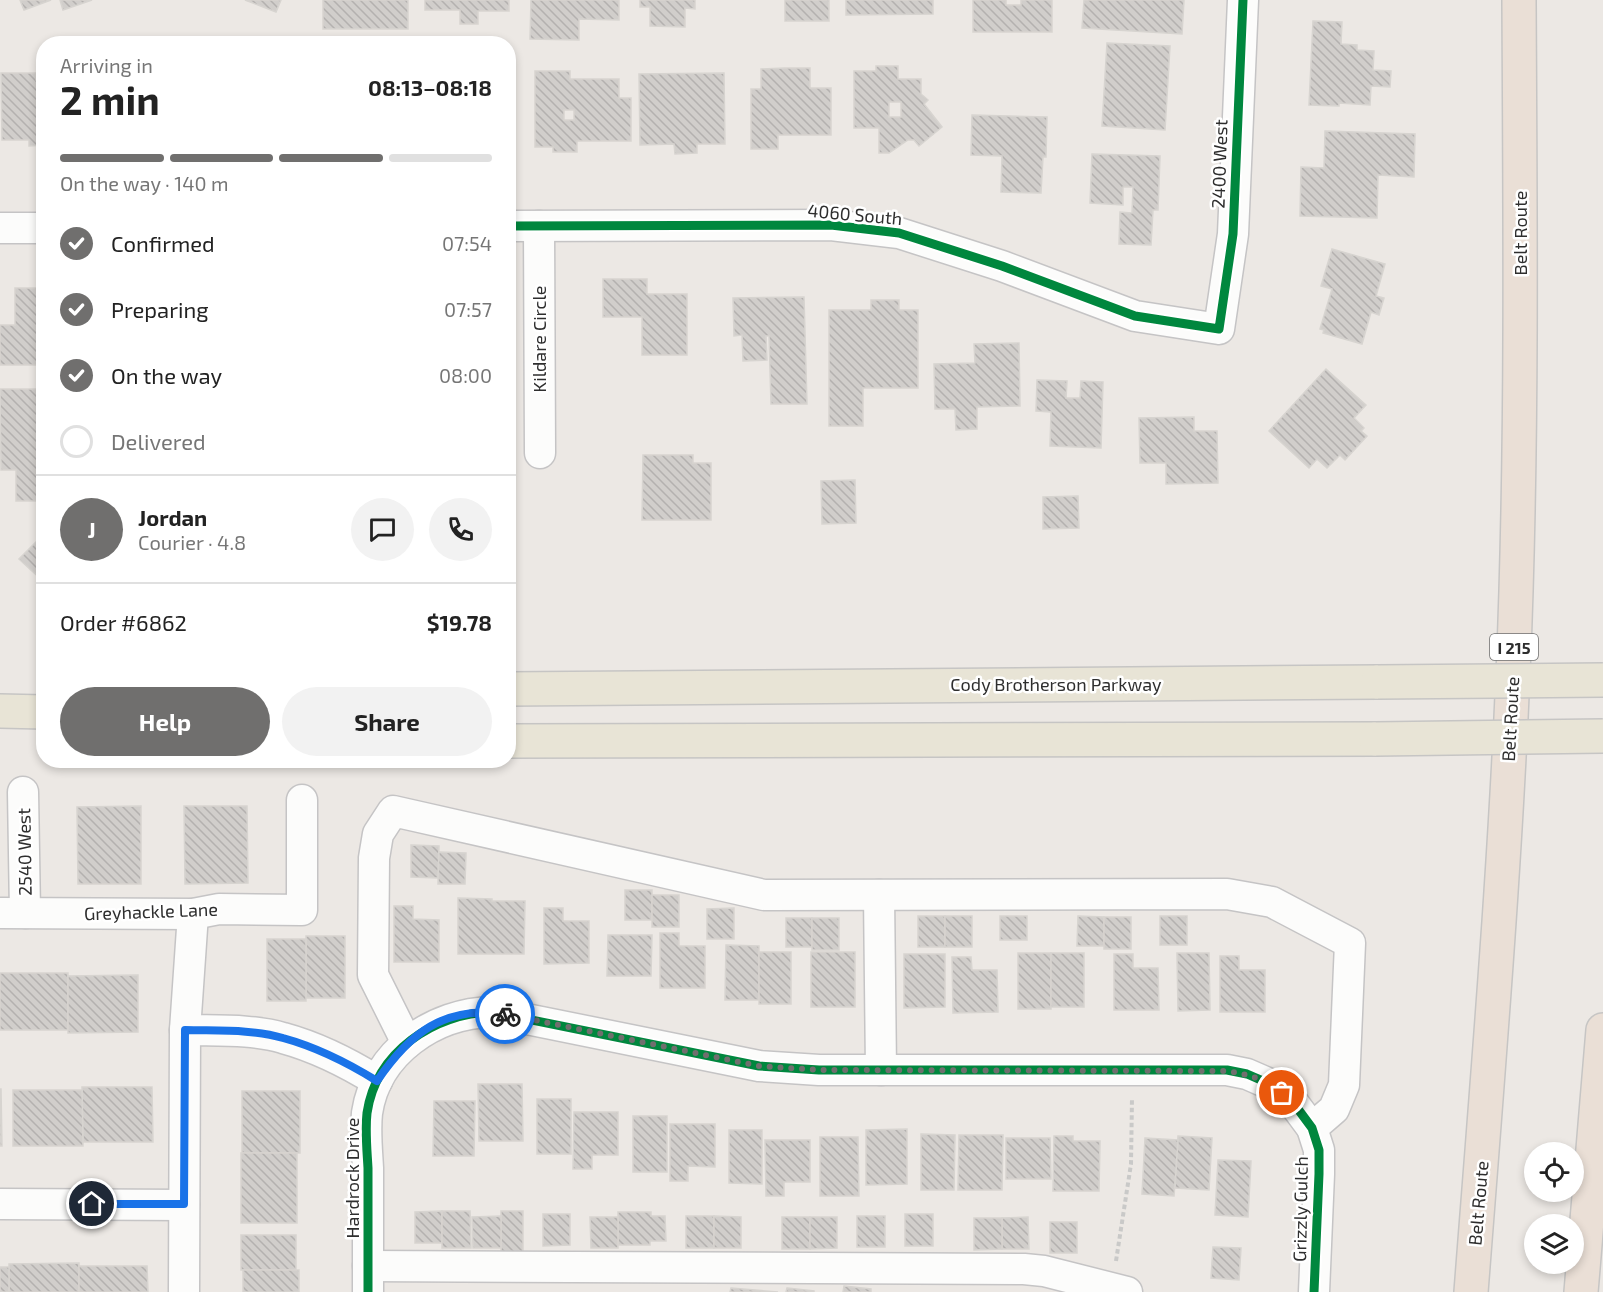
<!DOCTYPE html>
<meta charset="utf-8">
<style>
body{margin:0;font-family:"Exo 2",sans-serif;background:#f2f2f2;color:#222;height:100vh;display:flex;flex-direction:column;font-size:22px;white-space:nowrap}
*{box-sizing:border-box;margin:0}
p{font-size:20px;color:#767676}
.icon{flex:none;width:33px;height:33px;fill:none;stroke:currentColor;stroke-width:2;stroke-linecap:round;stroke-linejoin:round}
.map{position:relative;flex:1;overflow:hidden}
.drawer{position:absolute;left:36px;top:36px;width:480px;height:732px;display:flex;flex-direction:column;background:#fff;border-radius:24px;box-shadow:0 3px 9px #0003}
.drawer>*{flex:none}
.tools{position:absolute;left:1524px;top:1142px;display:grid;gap:12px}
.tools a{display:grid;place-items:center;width:60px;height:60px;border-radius:50%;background:#fff;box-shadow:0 3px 9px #0003;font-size:30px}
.pin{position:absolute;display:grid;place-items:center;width:51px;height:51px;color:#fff;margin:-26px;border:3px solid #fff;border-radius:50%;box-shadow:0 2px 6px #0007}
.courier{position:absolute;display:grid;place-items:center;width:60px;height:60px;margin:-30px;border:4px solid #1a73e8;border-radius:50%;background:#fff;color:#222;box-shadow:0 2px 8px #0007}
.head em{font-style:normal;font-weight:700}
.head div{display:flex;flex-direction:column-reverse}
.head{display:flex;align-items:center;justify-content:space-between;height:102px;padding:0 24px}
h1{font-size:39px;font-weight:700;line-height:45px}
.bar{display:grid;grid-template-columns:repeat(4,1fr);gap:9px 6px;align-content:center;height:72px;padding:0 24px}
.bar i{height:8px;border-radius:4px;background:#e0e0e0}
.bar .current{background:#706f6e}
.bar p{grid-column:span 4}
.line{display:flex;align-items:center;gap:15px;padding:0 24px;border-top:2px solid #e0e0e0}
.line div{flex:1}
.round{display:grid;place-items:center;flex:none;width:63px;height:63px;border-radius:32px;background:#f2f2f2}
ol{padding:0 24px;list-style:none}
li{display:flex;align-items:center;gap:18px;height:66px}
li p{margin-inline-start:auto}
li .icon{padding:6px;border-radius:50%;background:#706f6e;color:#fff;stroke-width:4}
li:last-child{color:#767676}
li i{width:33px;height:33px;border:3px solid #e0e0e0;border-radius:50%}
.cta{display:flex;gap:12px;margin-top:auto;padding:12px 24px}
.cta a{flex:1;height:69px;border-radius:36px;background:#706f6e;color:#fff;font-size:24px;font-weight:700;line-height:69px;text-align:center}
.cta a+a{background:#f2f2f2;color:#222}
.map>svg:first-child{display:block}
.building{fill:url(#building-back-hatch);stroke:#d7d4d0;stroke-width:1.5;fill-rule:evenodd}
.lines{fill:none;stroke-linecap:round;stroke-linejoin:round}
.minor-casing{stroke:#c5c4c5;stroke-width:33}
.major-casing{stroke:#c6c5c4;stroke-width:36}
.highway-casing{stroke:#c6c5c4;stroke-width:36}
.path{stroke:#c9c9c8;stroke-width:4;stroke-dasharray:4.5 3;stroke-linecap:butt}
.minor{stroke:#fcfcfb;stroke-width:30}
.major{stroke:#e8e4d6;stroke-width:33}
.highway{stroke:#eadfd6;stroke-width:33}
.major-bridge-casing{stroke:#c6c5c4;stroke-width:36;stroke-linecap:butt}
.major-bridge{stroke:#e8e4d6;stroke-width:33}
.cycleway-casing{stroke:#fff;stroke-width:13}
.cycleway{stroke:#00873e;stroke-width:9}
.done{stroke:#706f6e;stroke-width:6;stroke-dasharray:0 10.8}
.route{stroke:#1a73e8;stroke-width:8}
.labels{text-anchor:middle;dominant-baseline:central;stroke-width:5;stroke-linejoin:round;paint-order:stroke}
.shield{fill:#fff;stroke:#6d6d6d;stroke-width:1.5}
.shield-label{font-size:16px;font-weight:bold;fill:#2e2e2e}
.street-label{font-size:18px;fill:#2e2e2e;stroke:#fff}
</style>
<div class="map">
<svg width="1603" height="1292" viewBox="0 0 1603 1292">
<defs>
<pattern id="building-back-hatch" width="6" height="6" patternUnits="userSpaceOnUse" patternTransform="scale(1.5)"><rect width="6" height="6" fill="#d1cecb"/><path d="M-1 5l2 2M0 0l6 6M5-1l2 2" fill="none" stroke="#b4b1af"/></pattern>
</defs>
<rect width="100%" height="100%" fill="#ece8e4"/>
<!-- building -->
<g class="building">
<path d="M20 0H51L24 10Z"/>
<path d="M60 0H92L63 10Z"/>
<path d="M245 0H281L276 12Z"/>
<rect x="323" y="0" width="85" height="29"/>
<path d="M425 0H509V11H478V24H460V10H425Z"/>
<path d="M531 0H619V20L579 19V40L530 39Z"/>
<path d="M640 0H695V9L685 8V27L650 26V7H640Z"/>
<rect x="785" y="0" width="44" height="21"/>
<path d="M846 0H933V14L846 15Z"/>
<path d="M973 0H1006V5H1021V0H1052V32H973Z"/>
<path d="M1084 0H1184L1182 34 1082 28Z"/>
<path d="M1313 21 1342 22 1341 44 1357 45V50L1374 51 1373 70 1391 71 1390 87 1371 86 1370 105 1339 103V106L1309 105Z"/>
<path d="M1107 43 1170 46 1165 130 1102 126Z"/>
<path d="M876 66H898V79H921V94L928 100 924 104 942 127 919 146 914 140H908L889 153H879V128H854V71H876ZM889 102H901V117H889Z"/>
<path d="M785 68H810V88H831V135H778V149H751V89H761V69Z"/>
<path d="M535 71H570V79H619V98H631V141H577V152H553V147H535ZM564 110H574V120H564Z"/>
<path d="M1 73H36V80H44V145L29 146V140H2Z"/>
<path d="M724 73 725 144H697V153L675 154 674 144 640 145 639 74Z"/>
<path d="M508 115H514L513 151H508Z"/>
<path d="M972 115 1047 117 1046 157H1043L1041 193 1001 192 1002 156 971 155Z"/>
<path d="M1325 131 1415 134 1414 177 1378 175 1377 218 1300 216 1301 167 1324 168Z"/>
<path d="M1092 154 1160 156 1158 210H1153L1151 245 1119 244 1120 212 1132 213 1133 187H1123V205L1090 203Z"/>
<path d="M1332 249 1385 264 1376 296 1384 298 1379 315 1371 312 1362 344 1323 333 1324 330 1320 329 1332 289 1321 286Z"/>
<path d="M603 279H647V294H687V355H642V317H603Z"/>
<path d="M15 288H44V365H0V325H15Z"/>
<path d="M804 297 807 404H771L769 336H766L767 360 743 361 742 335 734 336 733 298Z"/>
<path d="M871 300H899V310H918V388H863V426H829V310H871Z"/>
<path d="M1019 343 1020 406 977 407V429L956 430 955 409H935L934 364 975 363 974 344Z"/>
<path d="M1326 369 1366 405 1354 418 1364 428 1361 431 1367 436 1345 460 1340 455 1327 468 1317 459 1309 468 1269 431Z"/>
<path d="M1037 380 1067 381 1066 398H1080L1081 381 1103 382 1101 448 1050 446 1051 412 1036 411Z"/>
<path d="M0 389H42L44 501H16V470H1Z"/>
<path d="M1194 417V431H1217L1218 483 1166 484V463H1140L1139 418Z"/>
<path d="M643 455H693V463H711V520H642Z"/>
<path d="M855 480 856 523 822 524 821 481Z"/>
<path d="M1078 496 1079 528 1043 529V497Z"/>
<path d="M44 534V582L19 559Z"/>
<path d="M141 806V884H78L77 807Z"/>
<path d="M184 806H247L248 883 185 884Z"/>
<path d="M411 845 439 846 438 878 411 877Z"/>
<path d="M439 852 466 853 465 884H438Z"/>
<rect x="625" y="890" width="27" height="30"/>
<rect x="652" y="895" width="27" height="32"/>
<path d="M458 898 492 899V901H525L524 954H458Z"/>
<path d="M394 906H413V919L439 920V962H394Z"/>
<path d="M544 908H563V921H589V963L544 964Z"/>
<path d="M734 908V939H707V909Z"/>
<rect x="918" y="916" width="27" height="31"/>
<rect x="945" y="916" width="27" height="31"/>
<rect x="1000" y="916" width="27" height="24"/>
<path d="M1078 916 1104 917V946H1077Z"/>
<rect x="1160" y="916" width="27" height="29"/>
<rect x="1104" y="917" width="27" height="32"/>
<rect x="786" y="918" width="26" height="29"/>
<rect x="812" y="918" width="27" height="32"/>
<path d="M660 933H679V946H705V988H660Z"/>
<path d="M608 935H652L651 976H607Z"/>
<rect x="306" y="936" width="39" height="62"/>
<rect x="267" y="939" width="39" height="62"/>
<path d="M726 945 759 946V1000H725Z"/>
<rect x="759" y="952" width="32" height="52"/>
<rect x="811" y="952" width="44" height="55"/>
<rect x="1018" y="953" width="33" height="56"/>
<rect x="1051" y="953" width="33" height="54"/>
<path d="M1177 953H1209L1210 1010 1178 1011Z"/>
<path d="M904 954H945V1007L904 1008Z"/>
<path d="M1114 954H1133V968H1158L1159 1010H1114Z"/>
<path d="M1220 956H1239V970H1265V1012H1220Z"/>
<path d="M952 957H971L972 970H997L998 1012 953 1013Z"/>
<rect x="0" y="973" width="68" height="57"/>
<path d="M138 975V1032L68 1033V976Z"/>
<path d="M478 1084H522L523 1141H479Z"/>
<path d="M82 1087H152L153 1142H83Z"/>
<path d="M0 1089H1L2 1146H0Z"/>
<path d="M13 1090H82L83 1146H13Z"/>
<rect x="242" y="1091" width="58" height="62"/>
<rect x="537" y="1099" width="34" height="55"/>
<path d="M434 1101H475L474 1156H433Z"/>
<path d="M574 1112H618V1155H592V1169H573Z"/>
<rect x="633" y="1116" width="34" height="56"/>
<path d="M670 1124H715V1167L688 1166V1181H670Z"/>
<path d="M907 1129V1184L866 1185V1130Z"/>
<path d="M729 1130H762V1184L729 1183Z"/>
<path d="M921 1134 955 1135 954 1190H921Z"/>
<path d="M959 1135H1003L1002 1190H958Z"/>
<path d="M1054 1136H1073V1141H1100L1099 1191H1053Z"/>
<path d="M1178 1136 1212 1138 1209 1190 1175 1188Z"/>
<path d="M820 1137H858L859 1196H820Z"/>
<path d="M1006 1138H1050L1051 1179H1006Z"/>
<path d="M1145 1138 1178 1140 1174 1196 1142 1194Z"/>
<path d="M765 1140H810V1182H784V1196H766Z"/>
<rect x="241" y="1153" width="56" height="70"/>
<path d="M1218 1160 1251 1161 1248 1217 1215 1215Z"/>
<path d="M442 1211V1243H415V1212Z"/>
<path d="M442 1211H470L471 1248H442Z"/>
<path d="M501 1211H523V1253L501 1252Z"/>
<path d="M618 1212H651V1216H665L666 1241H650V1245H618Z"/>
<path d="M543 1214H570V1245L543 1246Z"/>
<rect x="905" y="1214" width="28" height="32"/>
<path d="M501 1216V1248H473L472 1217Z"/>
<rect x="686" y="1216" width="28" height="32"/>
<path d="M714 1216 741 1217V1248H714Z"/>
<rect x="857" y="1216" width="28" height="31"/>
<path d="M590 1217H618V1248H591Z"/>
<rect x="782" y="1217" width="28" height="32"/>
<path d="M810 1217H837V1248L810 1249Z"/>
<path d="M1028 1217 1029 1249H1002V1218Z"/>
<path d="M974 1218H1002V1249L974 1250Z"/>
<rect x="1050" y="1222" width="27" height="31"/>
<rect x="241" y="1235" width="55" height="35"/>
<path d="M1213 1247 1241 1248 1239 1280 1211 1278Z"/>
<path d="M79 1263V1292H9V1264Z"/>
<path d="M79 1266H147L148 1292H79Z"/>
<rect x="0" y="1267" width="9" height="25"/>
<rect x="243" y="1270" width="56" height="22"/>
<path d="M844 1286 871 1289V1292H843Z"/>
<path d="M731 1288 778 1292H730Z"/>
<path d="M787 1288 814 1291V1292H786Z"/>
</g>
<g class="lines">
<!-- minor casing -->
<g class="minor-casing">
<g id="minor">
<path d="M508 226 831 225 899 233 1002 266 1135 316 1219 329 1233 234 1243 0"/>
<path d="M539 226 540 453"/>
<path d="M0 228H44"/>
<path d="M23 792 25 913"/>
<path d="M879 895 881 1070"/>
<path d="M0 913 193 914 219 909 302 910V800"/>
<path d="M185 1030C217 1031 253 1029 283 1038 316 1047 348 1063 377 1081"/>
<path d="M407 1043 373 975 374 858 378 834 393 811 764 895 1227 894 1272 902 1350 943 1344 1085 1334 1109 1312 1128"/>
<path d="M0 1204 184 1205"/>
<path d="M368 1266 1024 1269 1044 1271 1127 1292"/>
<path d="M184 1292 185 1030 193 914"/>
<path d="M368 1292C368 1251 368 1209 368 1168 367 1150 365 1131 367 1113 376 1052 434 1013 492 1012L759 1066 819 1070H1227L1247 1074 1272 1085 1292 1101 1312 1128 1319 1150V1174L1314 1292"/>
</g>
</g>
<!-- major casing -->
<g class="major-casing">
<g id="major">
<path d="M508 689 1378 682"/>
<path d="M0 711 44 712"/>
<path d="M508 741 1376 739"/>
</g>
</g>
<!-- highway casing -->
<g class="highway-casing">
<g id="highway">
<path d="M1471 1292C1489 1059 1509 825 1516 591 1522 394 1520 197 1519 0"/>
<path d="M1581 1292 1603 1030"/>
</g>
</g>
<!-- path -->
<path class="path" d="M1116 1261 1131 1164 1132 1098"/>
<!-- minor -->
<use href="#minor" class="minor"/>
<!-- major -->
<use href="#major" class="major"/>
<!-- highway -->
<use href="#highway" class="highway"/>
<!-- major-bridge casing -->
<g class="major-bridge-casing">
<g id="major-bridge">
<path d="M1378 682 1603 680"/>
<path d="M1376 739 1603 736"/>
</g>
</g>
<!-- major-bridge -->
<use href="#major-bridge" class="major-bridge"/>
<!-- cycleway casing -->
<g class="cycleway-casing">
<g id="cycleway">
<path d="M508 226 831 225 899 233 1002 266 1135 316 1219 329 1233 234 1243 0"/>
<path d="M368 1292C368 1251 368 1209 368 1168 367 1150 365 1131 367 1113 376 1052 434 1013 492 1012L759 1066 819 1070H1227L1247 1074 1272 1085 1292 1101 1312 1128 1319 1150V1174L1314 1292"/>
</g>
</g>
<!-- cycleway -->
<use href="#cycleway" class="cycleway"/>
</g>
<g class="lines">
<!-- done -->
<path class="done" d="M505 1014 759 1066 819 1070 1227 1071C1247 1074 1266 1079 1282 1093"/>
<!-- route -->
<path class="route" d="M92 1204H184L185 1030C217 1031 253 1029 283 1038 316 1047 348 1063 377 1081 409 1034 444 1005 505 1014"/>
</g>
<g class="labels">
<!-- shield labels -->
<rect class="shield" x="1490" y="634" width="48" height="26" rx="4.5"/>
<g class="shield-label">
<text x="1514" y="647">I 215</text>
</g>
<!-- street labels -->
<g class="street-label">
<text transform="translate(1219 164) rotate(-88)">2400 West</text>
<text transform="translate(855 214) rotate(5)">4060 South</text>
<text transform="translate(1520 233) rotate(-90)">Belt Route</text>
<text transform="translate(539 339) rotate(-90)">Kildare Circle</text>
<text x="1056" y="684">Cody Brotherson Parkway</text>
<text transform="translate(1510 719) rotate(-87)">Belt Route</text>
<text transform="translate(24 852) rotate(-91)">2540 West</text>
<text transform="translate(151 911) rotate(-2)">Greyhackle Lane</text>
<text transform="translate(352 1178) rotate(-90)">Hardrock Drive</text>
<text transform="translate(1478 1203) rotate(-85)">Belt Route</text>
<text transform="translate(1300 1209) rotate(-89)">Grizzly Gulch</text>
</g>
</g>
</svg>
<div class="tools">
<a><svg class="icon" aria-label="locate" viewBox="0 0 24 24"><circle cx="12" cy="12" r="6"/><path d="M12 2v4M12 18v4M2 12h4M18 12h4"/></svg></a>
<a><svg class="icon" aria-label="layers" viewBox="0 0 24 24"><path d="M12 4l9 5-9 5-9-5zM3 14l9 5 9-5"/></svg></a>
</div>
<div class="pin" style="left:1282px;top:1093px;background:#ea580c"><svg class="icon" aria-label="bag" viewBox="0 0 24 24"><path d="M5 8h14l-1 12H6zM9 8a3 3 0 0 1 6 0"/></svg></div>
<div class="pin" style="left:92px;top:1204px;background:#1f2937"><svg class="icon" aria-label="home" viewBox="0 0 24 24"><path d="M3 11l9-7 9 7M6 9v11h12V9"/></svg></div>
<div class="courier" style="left:505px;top:1014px"><svg class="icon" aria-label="bike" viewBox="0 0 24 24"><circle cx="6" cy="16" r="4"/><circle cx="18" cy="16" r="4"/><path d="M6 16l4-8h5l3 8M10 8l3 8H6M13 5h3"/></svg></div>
<section class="drawer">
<div class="head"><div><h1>2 min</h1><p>Arriving in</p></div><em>08:13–08:18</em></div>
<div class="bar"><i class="current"></i><i class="current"></i><i class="current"></i><i></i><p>On the way · 140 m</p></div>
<ol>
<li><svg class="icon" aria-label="check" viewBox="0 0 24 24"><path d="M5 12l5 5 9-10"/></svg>Confirmed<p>07:54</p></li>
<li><svg class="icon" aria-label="check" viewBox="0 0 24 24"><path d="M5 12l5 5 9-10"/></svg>Preparing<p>07:57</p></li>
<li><svg class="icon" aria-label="check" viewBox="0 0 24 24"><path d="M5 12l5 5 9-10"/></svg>On the way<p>08:00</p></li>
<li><i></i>Delivered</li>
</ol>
<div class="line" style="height:108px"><b class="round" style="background:#706f6e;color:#fff">J</b><div><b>Jordan</b><p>Courier · 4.8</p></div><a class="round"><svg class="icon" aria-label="chat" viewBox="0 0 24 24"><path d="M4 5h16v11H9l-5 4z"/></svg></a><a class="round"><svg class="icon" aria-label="phone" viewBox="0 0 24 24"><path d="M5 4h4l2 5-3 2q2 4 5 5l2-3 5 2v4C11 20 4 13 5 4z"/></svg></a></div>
<div class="line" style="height:78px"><div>Order #6862</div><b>$19.78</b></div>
<div class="cta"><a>Help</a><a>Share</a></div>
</section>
</div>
